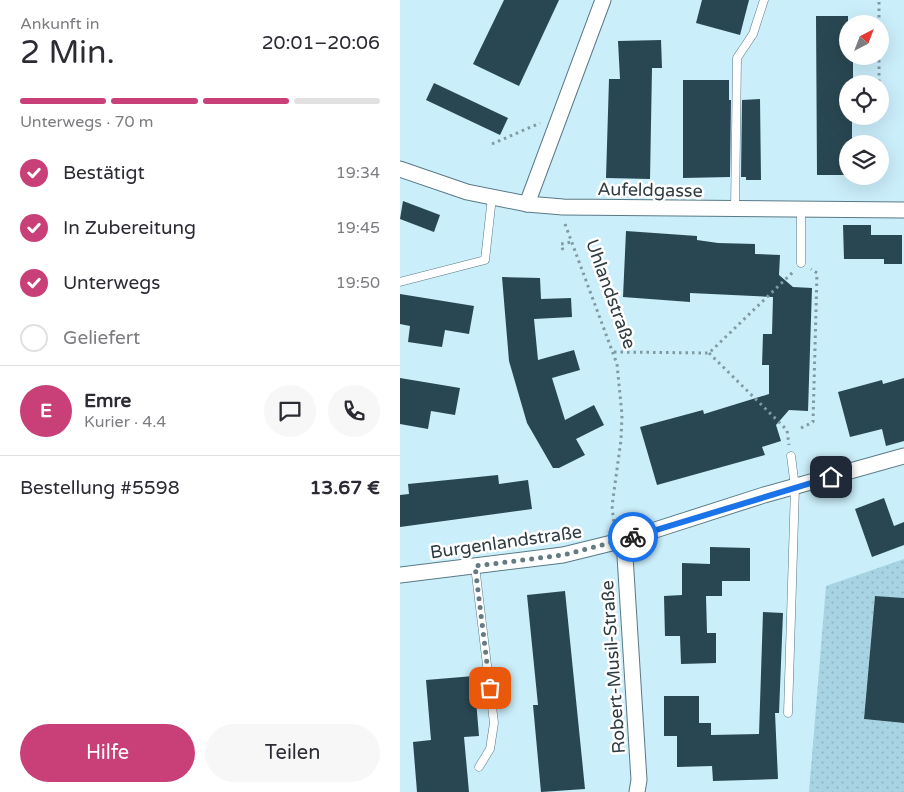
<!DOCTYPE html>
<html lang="de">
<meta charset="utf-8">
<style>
body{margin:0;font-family:"Varela Round",sans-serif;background:#f7f7f7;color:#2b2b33;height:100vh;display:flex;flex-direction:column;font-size:19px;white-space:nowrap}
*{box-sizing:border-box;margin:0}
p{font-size:16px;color:#7c7c81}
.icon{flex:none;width:28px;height:28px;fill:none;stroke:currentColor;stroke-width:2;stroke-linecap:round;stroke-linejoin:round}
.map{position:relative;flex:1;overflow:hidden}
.details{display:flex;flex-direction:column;background:#fff;width:400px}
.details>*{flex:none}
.needle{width:32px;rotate:42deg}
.fabs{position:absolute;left:439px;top:15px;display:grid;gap:10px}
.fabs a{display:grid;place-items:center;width:50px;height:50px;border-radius:50%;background:#fff;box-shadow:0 5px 20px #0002;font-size:25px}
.pin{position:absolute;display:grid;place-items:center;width:42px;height:42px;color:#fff;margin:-21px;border-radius:10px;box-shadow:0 2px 8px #0006}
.courier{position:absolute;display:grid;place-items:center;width:50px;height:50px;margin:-25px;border:4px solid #1a73e8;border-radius:50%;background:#fff;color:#222;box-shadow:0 1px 6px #0007}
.overview em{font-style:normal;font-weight:600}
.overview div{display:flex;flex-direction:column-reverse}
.overview{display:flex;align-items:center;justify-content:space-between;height:85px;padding:0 20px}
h1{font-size:32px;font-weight:600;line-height:38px}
.bar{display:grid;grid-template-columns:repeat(4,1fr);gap:8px 5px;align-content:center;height:60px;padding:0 20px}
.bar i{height:6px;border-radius:4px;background:#e1e1e2}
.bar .on{background:#c93f77}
.bar p{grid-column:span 4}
.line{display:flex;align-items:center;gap:12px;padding:0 20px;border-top:1px solid #e1e1e2}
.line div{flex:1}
.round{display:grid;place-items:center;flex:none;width:52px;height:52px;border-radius:26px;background:#f7f7f7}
ol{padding:0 20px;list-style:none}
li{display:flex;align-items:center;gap:15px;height:55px}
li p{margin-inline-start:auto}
li .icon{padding:5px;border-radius:50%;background:#c93f77;color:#fff;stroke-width:4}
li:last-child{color:#7c7c81}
li i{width:28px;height:28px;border:2px solid #e1e1e2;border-radius:50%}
.action{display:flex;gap:10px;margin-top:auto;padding:10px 20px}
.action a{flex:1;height:58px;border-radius:30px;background:#c93f77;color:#fff;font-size:20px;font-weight:600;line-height:58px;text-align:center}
.action a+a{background:#f7f7f7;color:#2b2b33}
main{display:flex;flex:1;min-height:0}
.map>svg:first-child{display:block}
.grass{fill:url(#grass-dots)}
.building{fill:#294752}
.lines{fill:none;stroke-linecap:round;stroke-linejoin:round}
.lane-casing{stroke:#597a85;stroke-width:9}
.street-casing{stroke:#597a85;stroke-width:17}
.path{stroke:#809aa2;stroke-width:3;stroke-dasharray:2.5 4;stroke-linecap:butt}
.lane{stroke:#fff;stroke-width:8}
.street{stroke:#fff;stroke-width:15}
.done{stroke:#657b82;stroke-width:5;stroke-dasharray:0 9}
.route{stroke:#1a73e8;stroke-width:6}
.labels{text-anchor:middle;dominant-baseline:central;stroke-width:5;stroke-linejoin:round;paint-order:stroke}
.street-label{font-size:18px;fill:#2f3d42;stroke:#fff}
</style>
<main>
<section class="details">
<div class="overview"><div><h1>2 Min.</h1><p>Ankunft in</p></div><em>20:01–20:06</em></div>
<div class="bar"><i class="on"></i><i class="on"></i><i class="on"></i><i></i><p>Unterwegs · 70 m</p></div>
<ol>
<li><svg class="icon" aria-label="check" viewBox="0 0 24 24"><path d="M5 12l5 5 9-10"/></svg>Bestätigt<p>19:34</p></li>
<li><svg class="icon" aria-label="check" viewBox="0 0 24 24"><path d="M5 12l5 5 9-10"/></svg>In Zubereitung<p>19:45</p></li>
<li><svg class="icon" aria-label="check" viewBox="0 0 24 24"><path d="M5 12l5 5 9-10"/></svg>Unterwegs<p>19:50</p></li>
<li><i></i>Geliefert</li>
</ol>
<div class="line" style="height:90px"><b class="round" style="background:#c93f77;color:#fff">E</b><div><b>Emre</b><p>Kurier · 4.4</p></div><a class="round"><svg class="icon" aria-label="chat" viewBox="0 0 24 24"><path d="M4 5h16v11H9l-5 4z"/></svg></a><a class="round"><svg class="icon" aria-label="phone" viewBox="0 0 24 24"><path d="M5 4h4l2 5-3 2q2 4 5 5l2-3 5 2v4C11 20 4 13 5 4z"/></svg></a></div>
<div class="line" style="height:65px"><div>Bestellung #5598</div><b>13.67 €</b></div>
<div class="action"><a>Hilfe</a><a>Teilen</a></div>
</section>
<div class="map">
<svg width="504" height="792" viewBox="0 0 504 792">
<defs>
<pattern id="grass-dots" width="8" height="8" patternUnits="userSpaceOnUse" patternTransform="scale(1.25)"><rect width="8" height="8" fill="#a7d3e2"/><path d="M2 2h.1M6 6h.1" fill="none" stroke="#90b6c3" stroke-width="1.8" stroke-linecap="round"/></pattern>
</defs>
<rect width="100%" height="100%" fill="#caeefa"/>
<!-- grass -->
<path class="grass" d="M504 559V598L475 596 464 719 504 723V792H409L426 586Z"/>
<!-- building -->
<g class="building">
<path d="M104 0H159L119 86 73 64Z"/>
<path d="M302 0H349L340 35 296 23Z"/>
<path d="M416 16H448V56H453V84H448V116H452V144H448V175H417Z"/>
<path d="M261 40 262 68H252L250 179 206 178 209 79H220L218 41Z"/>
<path d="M283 80H329V100H331L330 177 283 178Z"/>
<path d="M34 83 108 118 100 135 26 100Z"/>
<path d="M360 99 361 180H346V177H341L342 100Z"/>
<path d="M3 201 40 215 34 232 0 219Z"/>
<path d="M443 225H471V235H502V264H484V259H444Z"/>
<path d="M226 231 297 236V240L318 243 355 244V254L380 255 379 275 393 287 412 288 408 411 389 410 376 425 381 441 362 447 365 455 257 485 240 427 303 410 304 414 369 394V365H362L363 334H372L373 297 290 293V302L223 297Z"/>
<path d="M102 277 140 278 141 299 171 298 172 317 134 319 138 360 174 350 180 370 152 378 165 420 194 405 204 425 176 439 185 455 159 468H153L127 423 109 361Z"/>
<path d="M0 294 74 306 69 334 45 330 42 347 8 342 10 326 0 324Z"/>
<path d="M0 378 60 388 55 415 31 411 28 429 0 424Z"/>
<path d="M504 378V441L486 446 482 429 450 437 438 392 482 380 483 384Z"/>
<path d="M98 475 99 484 128 480 132 509 0 527V495L9 494 8 484Z"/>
<path d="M484 498 494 526 504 522V545L472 557 455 509Z"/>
<path d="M310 547 350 548V581H322V596H306L307 633H316V663L281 664 280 636H265L264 596 282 595V563L310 564Z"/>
<path d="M165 591 185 789 141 792 133 705H138L127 595Z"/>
<path d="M475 596 504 598V723L464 719Z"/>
<path d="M363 612 383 613 379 713H375L378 779 313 781 312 766 277 767V736H264V696H299V723H311V735L359 734Z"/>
<path d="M74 676 79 736 64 737 69 792H17L13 742 31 740 26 680Z"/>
</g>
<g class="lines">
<!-- lane casing -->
<g class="lane-casing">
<g id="lane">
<path d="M335 209 337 58 353 34 364 0"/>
<path d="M401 263V210"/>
<path d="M0 282 85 260 92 197"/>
<path d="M75 566 94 723 90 749 79 767"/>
<path d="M388 713 395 487 391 456"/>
</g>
</g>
<!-- street casing -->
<g class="street-casing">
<g id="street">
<path d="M0 169 67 192 127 204 163 207 504 210"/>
<path d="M127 204 203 0"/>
<path d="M224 540 239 780 237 792"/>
<path d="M0 575 163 555 224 540 364 495 504 456"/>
</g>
</g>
<!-- path -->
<g class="path">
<path d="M479 24V0"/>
<path d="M479 82V56"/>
<path d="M92 144 140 123"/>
<path d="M165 224 217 364 222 415 221 440 212 506 214 524"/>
<path d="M163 250 161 244 171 242"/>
<path d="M214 352 309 353 393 272"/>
<path d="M309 353 387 430 389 445"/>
<path d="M401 428 413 422 417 273 411 269"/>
</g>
<!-- lane -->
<use href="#lane" class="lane"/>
<!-- street -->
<use href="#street" class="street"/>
</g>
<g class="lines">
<!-- done -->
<path class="done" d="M90 688 75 566 163 555 233 537"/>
<!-- route -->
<path class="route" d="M233 537 431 477"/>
</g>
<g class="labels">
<!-- street labels -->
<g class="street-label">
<text transform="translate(250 190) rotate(1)">Aufeldgasse</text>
<text transform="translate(211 294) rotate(70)">Uhlandstraße</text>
<text transform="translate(106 542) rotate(-8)">Burgenlandstraße</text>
<text transform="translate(213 667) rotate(-94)">Robert-Musil-Straße</text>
</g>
</g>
</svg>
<div class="fabs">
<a><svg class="needle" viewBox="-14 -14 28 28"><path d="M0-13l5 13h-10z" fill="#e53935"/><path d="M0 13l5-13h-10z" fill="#7c7c81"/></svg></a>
<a><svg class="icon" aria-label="locate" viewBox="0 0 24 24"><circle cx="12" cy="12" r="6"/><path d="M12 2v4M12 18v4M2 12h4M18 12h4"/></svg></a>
<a><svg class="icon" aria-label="layers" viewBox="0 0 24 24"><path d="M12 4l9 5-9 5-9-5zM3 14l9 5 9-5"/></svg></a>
</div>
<div class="pin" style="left:90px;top:688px;background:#ea580c"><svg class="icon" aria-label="bag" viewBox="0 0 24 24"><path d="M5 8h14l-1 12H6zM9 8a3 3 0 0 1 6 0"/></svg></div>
<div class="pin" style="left:431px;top:477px;background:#1f2937"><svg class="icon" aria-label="home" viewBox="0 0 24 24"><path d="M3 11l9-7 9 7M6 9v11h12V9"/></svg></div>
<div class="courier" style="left:233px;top:537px"><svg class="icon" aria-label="bike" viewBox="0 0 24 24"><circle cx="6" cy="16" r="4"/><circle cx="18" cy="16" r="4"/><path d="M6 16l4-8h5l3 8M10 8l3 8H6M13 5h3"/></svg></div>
</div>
</main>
